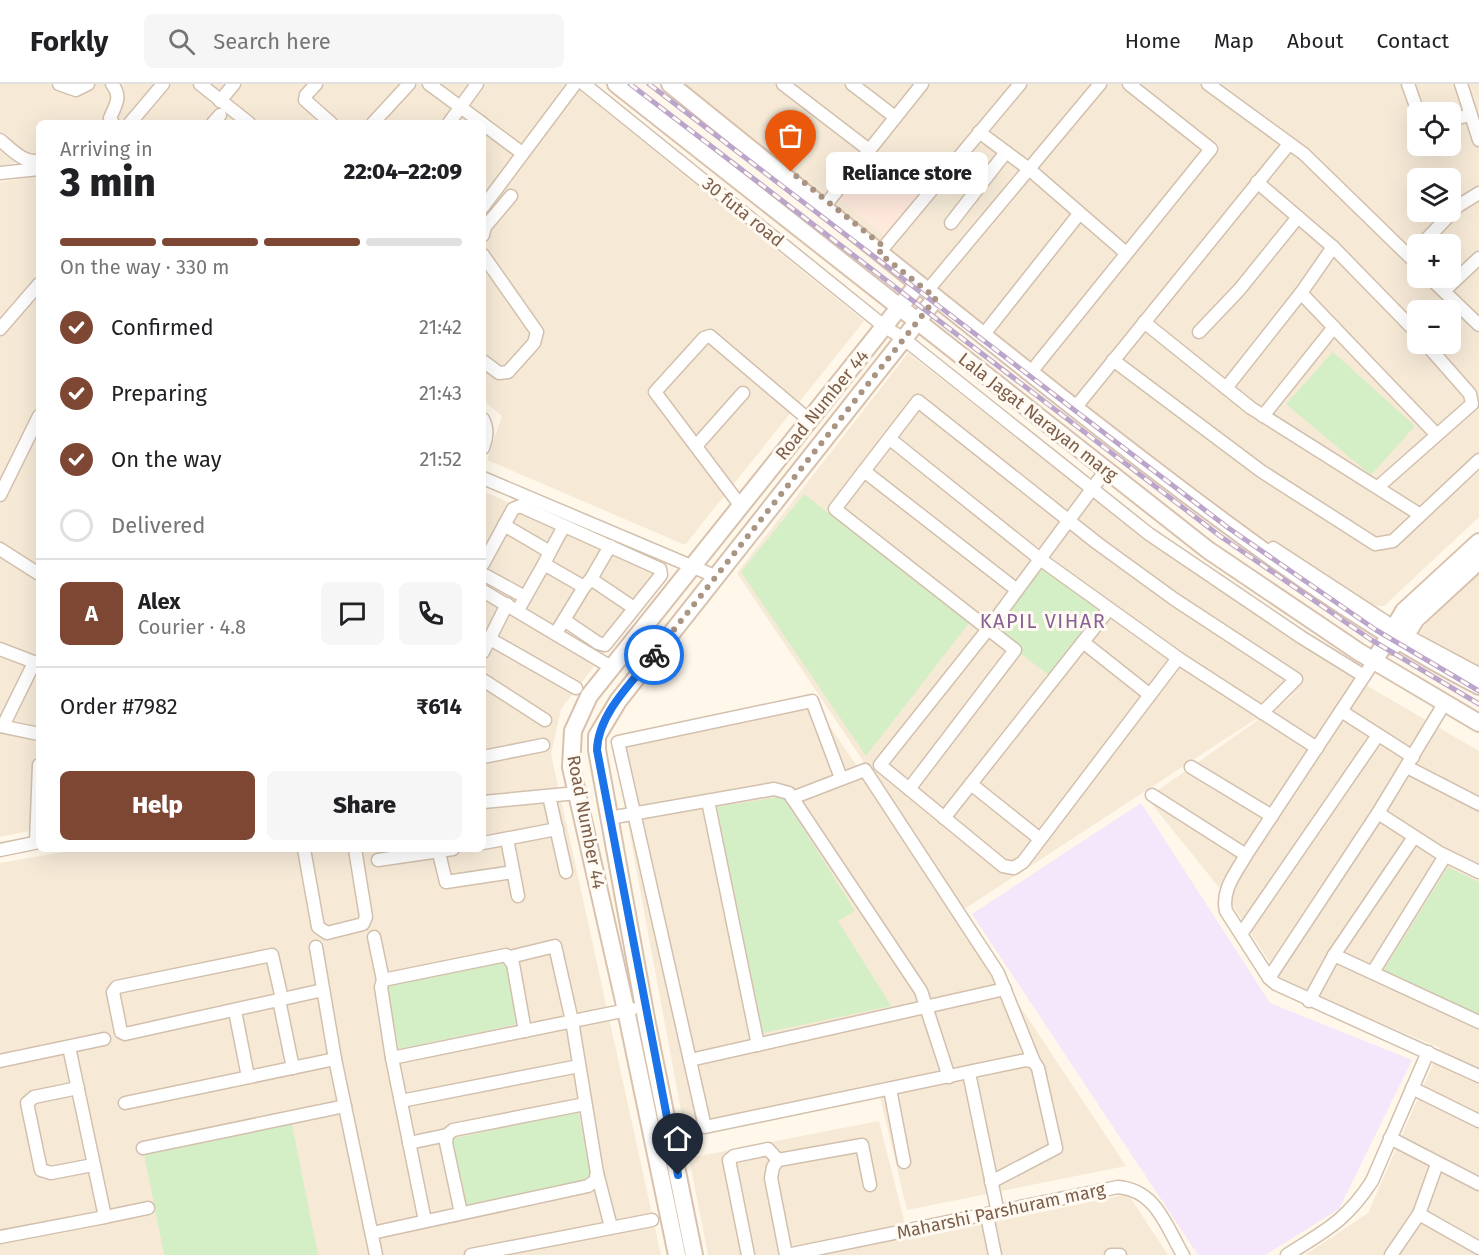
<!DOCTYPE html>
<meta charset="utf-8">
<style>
body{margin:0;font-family:"Fira Sans",sans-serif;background:#f6f6f6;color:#202124;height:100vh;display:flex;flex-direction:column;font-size:22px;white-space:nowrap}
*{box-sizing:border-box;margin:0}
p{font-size:20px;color:#757577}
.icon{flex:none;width:33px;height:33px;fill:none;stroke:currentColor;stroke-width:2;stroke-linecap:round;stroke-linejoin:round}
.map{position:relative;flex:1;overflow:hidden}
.sheet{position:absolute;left:36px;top:36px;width:450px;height:732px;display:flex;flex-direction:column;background:#fff;border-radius:9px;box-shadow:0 6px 24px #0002}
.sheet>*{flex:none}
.buttons{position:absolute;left:1407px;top:18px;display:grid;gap:12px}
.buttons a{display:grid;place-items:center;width:54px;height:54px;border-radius:9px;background:#fff;box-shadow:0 6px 24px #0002;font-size:30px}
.pin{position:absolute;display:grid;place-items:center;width:51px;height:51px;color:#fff;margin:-62px -26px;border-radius:50% 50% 50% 0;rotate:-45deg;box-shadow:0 0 6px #0007}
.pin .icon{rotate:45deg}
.courier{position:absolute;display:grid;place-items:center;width:60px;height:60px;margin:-30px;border:4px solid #1a73e8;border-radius:50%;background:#fff;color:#222;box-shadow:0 2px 8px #0007}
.bubble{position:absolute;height:42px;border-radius:9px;background:#fff;box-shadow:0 6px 24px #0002;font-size:20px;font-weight:800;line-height:42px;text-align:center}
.head em{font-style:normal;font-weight:800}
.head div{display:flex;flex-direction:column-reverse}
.head{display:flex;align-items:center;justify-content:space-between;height:102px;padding:0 24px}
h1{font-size:39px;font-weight:800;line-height:45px}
.bar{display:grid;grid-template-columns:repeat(4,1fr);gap:9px 6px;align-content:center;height:72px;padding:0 24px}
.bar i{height:8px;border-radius:4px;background:#e0e0e0}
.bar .active{background:#7d4734}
.bar p{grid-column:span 4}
.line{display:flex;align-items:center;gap:15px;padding:0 24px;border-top:2px solid #e0e0e0}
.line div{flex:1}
.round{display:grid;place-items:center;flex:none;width:63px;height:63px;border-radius:9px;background:#f6f6f6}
ol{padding:0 24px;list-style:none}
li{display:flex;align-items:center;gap:18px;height:66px}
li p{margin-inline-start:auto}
li .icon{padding:6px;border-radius:50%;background:#7d4734;color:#fff;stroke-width:4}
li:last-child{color:#757577}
li i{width:33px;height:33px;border:3px solid #e0e0e0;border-radius:50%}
.action{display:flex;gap:12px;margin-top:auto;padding:12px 24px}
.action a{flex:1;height:69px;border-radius:9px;background:#7d4734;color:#fff;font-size:24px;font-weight:800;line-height:69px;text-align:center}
.action a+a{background:#f6f6f6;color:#202124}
header{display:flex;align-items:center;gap:36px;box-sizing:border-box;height:84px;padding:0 30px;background:#fff;border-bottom:2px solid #e0e0e0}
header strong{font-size:28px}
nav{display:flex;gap:33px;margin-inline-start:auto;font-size:21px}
.search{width:420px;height:54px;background:#f6f6f6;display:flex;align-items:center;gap:15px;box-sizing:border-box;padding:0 21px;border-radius:9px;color:#757577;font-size:22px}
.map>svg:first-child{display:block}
.residential{fill:#f6ead7;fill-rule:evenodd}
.commercial{fill:#ffe9dd}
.education{fill:#f4e6fb}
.green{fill:#d4eec6}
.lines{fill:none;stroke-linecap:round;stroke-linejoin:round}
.street-casing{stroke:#d2c0ad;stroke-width:15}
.secondary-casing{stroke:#d8c2ad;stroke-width:20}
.street{stroke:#fff;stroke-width:12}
.secondary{stroke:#fff;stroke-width:16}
.rail-casing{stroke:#bba5ca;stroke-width:5}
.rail{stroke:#fffaf2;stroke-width:3;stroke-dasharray:9;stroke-linecap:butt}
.done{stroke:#aa9482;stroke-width:6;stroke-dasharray:0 10.8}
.route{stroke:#1a73e8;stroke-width:8}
.labels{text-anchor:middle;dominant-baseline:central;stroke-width:6;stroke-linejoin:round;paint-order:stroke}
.street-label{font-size:18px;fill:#7c5e4a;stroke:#fffaf2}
.neighbourhood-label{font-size:20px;letter-spacing:1.5px;fill:#886297;stroke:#fffaf2}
</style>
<header>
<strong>Forkly</strong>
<div class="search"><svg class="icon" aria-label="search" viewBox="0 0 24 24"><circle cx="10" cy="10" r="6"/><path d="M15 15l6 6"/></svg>Search here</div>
<nav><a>Home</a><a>Map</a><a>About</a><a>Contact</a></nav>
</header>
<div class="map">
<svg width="1479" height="1171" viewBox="0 0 1479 1171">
<rect width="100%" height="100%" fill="#fef7ea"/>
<!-- residential -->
<g class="residential">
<path d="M0 0H572L864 237 685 461 487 376 502 332 483 316V39H39V74L0 82Z"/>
<path d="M683 0H1479V433L1384 522 1368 523 1252 446 1125 351ZM1418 28H1450V62H1418ZM1418 94H1450V128H1418ZM1418 160H1450V194H1418ZM1418 226H1450V260H1418Z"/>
<path d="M39 92V745L0 753V98Z"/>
<path d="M908 269 1148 457 1337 581 1335 583 1479 667V1171H1305L1368 1129 1440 964 1282 897 1229 816 1147 714 1311 599 963 826 737 489Z"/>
<path d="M483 407 667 489 561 625 551 670 661 1171H0V779L80 765H483Z"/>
<path d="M1479 484V585L1417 553 1431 532Z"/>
<path d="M809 612 998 889 1126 1082 907 1126 880 1013 686 1054 612 654Z"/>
<path d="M879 1037 909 1156 1128 1110 1168 1171H708L689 1074Z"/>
</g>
<!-- commercial -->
<path class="commercial" d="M877 67 932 105 888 154 835 113Z"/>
<!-- education -->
<path class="education" d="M1141 719 1270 919 1412 976 1339 1125 1265 1171H1198L972 830Z"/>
<!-- green -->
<g class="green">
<path d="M1333 268 1415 342 1371 391 1286 320Z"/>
<path d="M804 410 969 539 866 672 741 488Z"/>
<path d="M1043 483 1099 526 1049 591 993 549Z"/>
<path d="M783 712 855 827 838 837 891 922 763 949 717 723Z"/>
<path d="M1448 783 1479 798V938L1380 892Z"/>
<path d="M505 876 518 940 399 965 386 901Z"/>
<path d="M578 1027 592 1095 465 1122 451 1055Z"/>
<path d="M291 1035 318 1171H164L143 1064Z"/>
</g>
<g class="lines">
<!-- street casing -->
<g class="street-casing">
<g id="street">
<path d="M59 0 76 6 88 0"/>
<path d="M112 0C122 13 116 20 110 34L113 39"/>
<path d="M200 0 249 39"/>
<path d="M316 0 306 11 305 16 331 39"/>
<path d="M429 0 482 39"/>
<path d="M584 0 885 243 904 255 1149 450 1301 553 1364 592"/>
<path d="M783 0 869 66"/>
<path d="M852 0 895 33"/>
<path d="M1208 0 1304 70 1418 181"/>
<path d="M1408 0 1418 28"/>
<path d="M1461 0 1479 56"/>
<path d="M220 17 234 0"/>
<path d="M1450 36 1470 31"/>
<path d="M130 39 163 0"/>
<path d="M213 39 220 31"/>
<path d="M373 39 409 0"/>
<path d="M449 39 477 0"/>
<path d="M483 40 522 69"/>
<path d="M979 48 1029 85 1126 169"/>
<path d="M0 56C10 64 25 81 39 76"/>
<path d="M0 89 39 85"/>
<path d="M1257 98 1333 163 1418 250"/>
<path d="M828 118 922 0"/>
<path d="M483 123 575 0"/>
<path d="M951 139 1006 68"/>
<path d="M483 151 485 143 511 112"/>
<path d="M1422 160 1458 122 1479 109"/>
<path d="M879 169 1020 0"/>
<path d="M483 171 537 248 534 259 508 288 499 289 483 277"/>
<path d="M1430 194 1479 241"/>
<path d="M927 207 1100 0"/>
<path d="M1444 207 1479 174"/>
<path d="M1301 209 1436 350"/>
<path d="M1144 238 1251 324 1419 430"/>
<path d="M0 245 39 200"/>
<path d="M988 245 1079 130"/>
<path d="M1199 248 1239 206 1298 133"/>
<path d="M1113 276 1261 387 1375 460 1393 457 1479 376"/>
<path d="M1035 283 1211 65 1129 0"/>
<path d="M1226 304 1301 209 1333 163"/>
<path d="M1075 324 1289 60"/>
<path d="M1263 332 1334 243"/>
<path d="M483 335C488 345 487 353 483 364"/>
<path d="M890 355 1040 475 1178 574 1317 664"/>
<path d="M696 362 743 309"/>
<path d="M1106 386 989 544 880 681 1003 782 1014 784 1023 778 1178 574"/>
<path d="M864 387 835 425 1015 566 909 705"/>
<path d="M483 394 717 493"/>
<path d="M1378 403 1472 320 1470 310 1426 260"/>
<path d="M0 411 39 332"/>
<path d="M740 421 655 308 704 254 710 252 809 336"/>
<path d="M504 441 550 468 544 480"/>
<path d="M1273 464 1406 551 1479 590"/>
<path d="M0 465 39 490"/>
<path d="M550 468 564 442"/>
<path d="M483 480 513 425 520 422 660 485 661 491 605 561 598 559 564 536"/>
<path d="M483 490 525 513"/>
<path d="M591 495 610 462"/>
<path d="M584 503 591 495 634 524"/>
<path d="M1017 506 864 387 918 317 1097 459 1174 515 1296 595 1262 629"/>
<path d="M483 507 611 583"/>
<path d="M518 526 544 480 584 503 556 549"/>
<path d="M490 555 576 604"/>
<path d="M1083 558 1150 611"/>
<path d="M0 565 39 580"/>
<path d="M483 568 507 520"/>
<path d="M1374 577 1246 771C1236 789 1221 806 1226 827L1269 894 1276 900 1479 992"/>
<path d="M483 596 545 636"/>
<path d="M1341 627 1413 673"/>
<path d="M0 642 39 650"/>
<path d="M3 642 34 579"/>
<path d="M483 673 543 661"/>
<path d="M1191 683 1272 732"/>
<path d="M1407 683 1479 720"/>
<path d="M841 694 812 617 618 658 705 1043 1026 976 1034 978 1038 984 1056 1064 991 1098"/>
<path d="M971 700 1040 755"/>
<path d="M1152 711 1246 771"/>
<path d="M549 712 566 788"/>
<path d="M792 714 865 686 998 889 1034 978"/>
<path d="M708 717 758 961"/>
<path d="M483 718 577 709"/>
<path d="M1378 729 1440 769 1479 788"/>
<path d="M609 734 774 705 789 709 921 907 949 993"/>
<path d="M944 734 1109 525"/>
<path d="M507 755 518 812"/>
<path d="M36 758 39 681"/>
<path d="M483 759 557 745"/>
<path d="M304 765 318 843 327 849 363 840 366 833 355 765"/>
<path d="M438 765 446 798 513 788"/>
<path d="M0 766 39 758"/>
<path d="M378 776 453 765"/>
<path d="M1241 850 1378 651"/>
<path d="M374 853 383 896"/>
<path d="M316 863 335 975 376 1171"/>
<path d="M1334 871 1479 938"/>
<path d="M1373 888 1445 772"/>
<path d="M1269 894 1378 729 1444 620"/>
<path d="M282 915 272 871 117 903 113 908 121 948 125 950 323 906"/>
<path d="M279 916 293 984"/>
<path d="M1309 917 1334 871 1414 753"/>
<path d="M235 927 248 993"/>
<path d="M392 974 632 925"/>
<path d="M690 976 1005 905"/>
<path d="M0 977 104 955"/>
<path d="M969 989 998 1129"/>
<path d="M78 1004 34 1013 27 1019 41 1086 51 1089 93 1081"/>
<path d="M1412 1004 1479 1037"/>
<path d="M890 1005 904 1078"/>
<path d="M401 1017 579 982"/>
<path d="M125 1019 335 975"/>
<path d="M1390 1054 1479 1100"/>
<path d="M409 1059 447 1051"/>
<path d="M143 1064 345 1022"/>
<path d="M597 1089 611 1143"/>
<path d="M461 1129 446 1059 447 1051 453 1046 585 1020"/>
<path d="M1419 1130 1479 1164"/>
<path d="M987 1132 995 1171"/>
<path d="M105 1133 148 1124"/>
<path d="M425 1137 392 974 381 903 383 896 506 871 513 880 525 947"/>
<path d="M372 1149 588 1102 595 1097 597 1089 572 937 555 862 510 873"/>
<path d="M0 1153 105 1133 69 963"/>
<path d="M471 1171 652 1136"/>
<path d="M748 1171 729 1076 734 1072 768 1065 778 1076"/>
<path d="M786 1171 771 1094 773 1083 778 1076 862 1061 870 1101"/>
<path d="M787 1171 1118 1103C1156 1106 1166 1142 1183 1171"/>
<path d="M1111 1171H1120"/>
<path d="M1287 1171C1326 1146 1346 1137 1372 1097L1428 968"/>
<path d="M1391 1171 1419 1130 1437 1080"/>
</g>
</g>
<!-- secondary casing -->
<g class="secondary-casing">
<g id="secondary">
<path d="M616 0 1208 466 1359 568 1479 639"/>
<path d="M670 0C810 113 949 225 1090 336 1214 432 1339 529 1479 602"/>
<path d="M1393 562 1406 551 1416 535 1479 477"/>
<path d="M1374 577 1404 527 1479 458"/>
<path d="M677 1171 626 926 571 683 573 647 589 612 918 200"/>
<path d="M694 1171 647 940 597 666V652L618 617 936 214"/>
</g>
</g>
<!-- street -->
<use href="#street" class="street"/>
<!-- secondary -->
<use href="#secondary" class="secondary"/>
<!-- rail casing -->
<g class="rail-casing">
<g id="rail">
<path d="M630 0 1220 452 1370 555 1479 620"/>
<path d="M649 0 1227 443 1376 546 1479 607"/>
</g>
</g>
<!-- rail -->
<use href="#rail" class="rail"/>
</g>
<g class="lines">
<!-- done -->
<path class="done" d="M654 571 936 214 879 169 884 163 791 88"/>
<!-- route -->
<path class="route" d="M654 571C632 598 598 630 597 666L678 1091"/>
</g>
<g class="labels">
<!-- street labels -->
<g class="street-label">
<text transform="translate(743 128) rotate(39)">30 futa road</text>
<text transform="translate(822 321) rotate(-51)">Road Number 44</text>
<text transform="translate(1038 333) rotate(38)">Lala Jagat Narayan marg</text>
<text transform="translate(586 738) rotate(79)">Road Number 44</text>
<text transform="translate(1001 1127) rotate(-12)">Maharshi Parshuram marg</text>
</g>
<!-- neighbourhood labels -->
<g class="neighbourhood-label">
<text x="1043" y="537">KAPIL VIHAR</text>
</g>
</g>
</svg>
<div class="buttons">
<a><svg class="icon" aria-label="locate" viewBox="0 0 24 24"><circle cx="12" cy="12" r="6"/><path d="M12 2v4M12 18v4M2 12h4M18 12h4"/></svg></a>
<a><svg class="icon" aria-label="layers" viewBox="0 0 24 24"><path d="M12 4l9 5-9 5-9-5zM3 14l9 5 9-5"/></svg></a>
<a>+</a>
<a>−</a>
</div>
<div class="pin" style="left:791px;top:88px;background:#ea580c"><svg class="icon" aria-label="bag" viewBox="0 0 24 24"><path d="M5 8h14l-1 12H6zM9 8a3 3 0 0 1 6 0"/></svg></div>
<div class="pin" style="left:678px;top:1091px;background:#1f2937"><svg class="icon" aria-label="home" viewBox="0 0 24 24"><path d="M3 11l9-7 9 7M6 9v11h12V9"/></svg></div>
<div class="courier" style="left:654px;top:571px"><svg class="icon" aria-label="bike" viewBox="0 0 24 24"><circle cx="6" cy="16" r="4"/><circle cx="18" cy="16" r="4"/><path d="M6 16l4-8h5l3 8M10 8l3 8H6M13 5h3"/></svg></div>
<div class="bubble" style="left:826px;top:68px;width:162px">Reliance store</div>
<section class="sheet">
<div class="head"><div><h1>3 min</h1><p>Arriving in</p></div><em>22:04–22:09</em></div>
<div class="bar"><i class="active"></i><i class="active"></i><i class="active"></i><i></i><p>On the way · 330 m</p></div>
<ol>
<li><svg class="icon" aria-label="check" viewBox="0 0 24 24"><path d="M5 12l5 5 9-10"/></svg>Confirmed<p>21:42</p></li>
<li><svg class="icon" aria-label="check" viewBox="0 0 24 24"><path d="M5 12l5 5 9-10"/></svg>Preparing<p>21:43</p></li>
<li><svg class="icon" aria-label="check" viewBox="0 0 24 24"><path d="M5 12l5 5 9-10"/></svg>On the way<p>21:52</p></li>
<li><i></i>Delivered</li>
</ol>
<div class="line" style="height:108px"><b class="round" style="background:#7d4734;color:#fff">A</b><div><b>Alex</b><p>Courier · 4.8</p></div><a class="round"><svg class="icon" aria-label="chat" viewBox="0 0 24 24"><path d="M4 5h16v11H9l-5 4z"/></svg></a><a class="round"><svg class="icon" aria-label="phone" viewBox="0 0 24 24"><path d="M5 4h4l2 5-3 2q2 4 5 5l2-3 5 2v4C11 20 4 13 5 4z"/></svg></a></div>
<div class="line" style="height:78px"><div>Order #7982</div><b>₹614</b></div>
<div class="action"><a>Help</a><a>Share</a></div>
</section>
</div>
